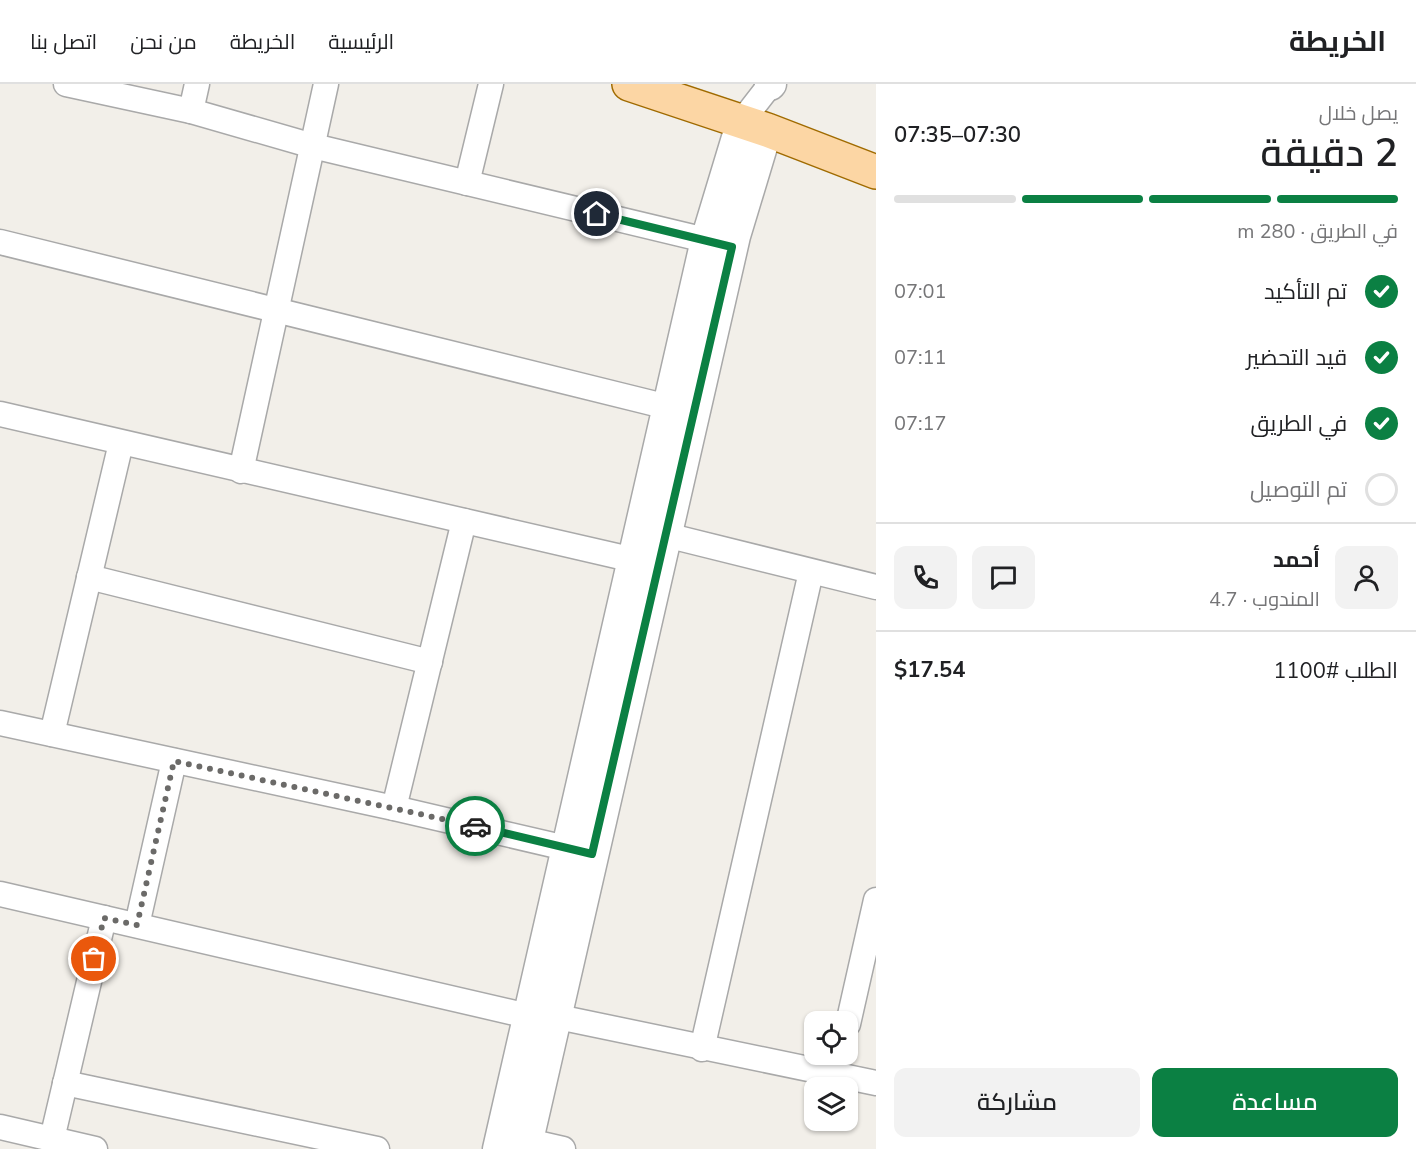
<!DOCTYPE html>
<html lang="ar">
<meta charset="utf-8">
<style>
body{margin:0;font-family:"Nunito Sans",Cairo,sans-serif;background:#f2f2f2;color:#202124;direction:rtl;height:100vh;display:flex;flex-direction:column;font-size:22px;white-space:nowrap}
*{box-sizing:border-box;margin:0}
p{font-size:20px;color:#757577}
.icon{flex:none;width:33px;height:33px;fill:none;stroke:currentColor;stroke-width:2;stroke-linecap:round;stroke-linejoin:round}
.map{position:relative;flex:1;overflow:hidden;direction:ltr}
.details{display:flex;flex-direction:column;background:#fff;width:540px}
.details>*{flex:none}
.buttons{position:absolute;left:804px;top:927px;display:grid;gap:12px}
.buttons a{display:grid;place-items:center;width:54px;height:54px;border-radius:12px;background:#fff;box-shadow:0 2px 4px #0004;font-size:30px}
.pin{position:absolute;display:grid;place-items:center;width:51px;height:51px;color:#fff;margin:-26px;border:3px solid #fff;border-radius:50%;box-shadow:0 2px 6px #0007}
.courier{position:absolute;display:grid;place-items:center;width:60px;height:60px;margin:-30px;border:4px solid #0b8043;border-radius:50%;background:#fff;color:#222;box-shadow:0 2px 8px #0007}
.overview em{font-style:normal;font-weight:600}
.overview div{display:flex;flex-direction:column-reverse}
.overview{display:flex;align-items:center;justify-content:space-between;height:102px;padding:0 18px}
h1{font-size:39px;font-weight:600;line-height:45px}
.bar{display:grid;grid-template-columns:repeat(4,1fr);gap:9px 6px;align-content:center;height:72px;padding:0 18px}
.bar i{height:8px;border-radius:4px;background:#e0e0e0}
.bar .selected{background:#0b8043}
.bar p{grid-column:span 4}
.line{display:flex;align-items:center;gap:15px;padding:0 18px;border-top:2px solid #e0e0e0}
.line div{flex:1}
.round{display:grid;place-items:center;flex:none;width:63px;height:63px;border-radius:12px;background:#f2f2f2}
ol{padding:0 18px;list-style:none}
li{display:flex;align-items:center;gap:18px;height:66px}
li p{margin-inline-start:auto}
li .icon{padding:6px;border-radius:50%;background:#0b8043;color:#fff;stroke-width:4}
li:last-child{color:#757577}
li i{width:33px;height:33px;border:3px solid #e0e0e0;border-radius:50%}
.cta{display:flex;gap:12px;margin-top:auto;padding:12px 18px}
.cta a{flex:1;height:69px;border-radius:12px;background:#0b8043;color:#fff;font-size:24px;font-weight:600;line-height:69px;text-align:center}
.cta a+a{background:#f2f2f2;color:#202124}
header{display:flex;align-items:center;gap:36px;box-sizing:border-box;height:84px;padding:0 30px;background:#fff;border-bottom:2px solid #e0e0e0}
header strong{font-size:28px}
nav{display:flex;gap:33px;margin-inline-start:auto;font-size:21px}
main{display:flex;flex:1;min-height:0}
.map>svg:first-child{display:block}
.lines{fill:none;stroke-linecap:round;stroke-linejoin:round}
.minor-casing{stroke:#a9a9a9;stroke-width:27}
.tertiary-casing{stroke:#a9a9a9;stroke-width:33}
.primary-casing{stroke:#a06b00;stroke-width:36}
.minor{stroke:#fff;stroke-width:24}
.tertiary{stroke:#fff;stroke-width:30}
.primary{stroke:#fcd6a4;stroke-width:33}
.done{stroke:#6b6a68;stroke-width:6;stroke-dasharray:0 10.8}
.route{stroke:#0b8043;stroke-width:8}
</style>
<header>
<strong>الخريطة</strong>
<nav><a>الرئيسية</a><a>الخريطة</a><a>من نحن</a><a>اتصل بنا</a></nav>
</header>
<main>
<section class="details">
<div class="overview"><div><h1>2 دقيقة</h1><p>يصل خلال</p></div><em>07:30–07:35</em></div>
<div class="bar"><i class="selected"></i><i class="selected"></i><i class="selected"></i><i></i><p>في الطريق · 280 m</p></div>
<ol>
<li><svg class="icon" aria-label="check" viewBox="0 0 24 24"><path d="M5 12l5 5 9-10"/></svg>تم التأكيد<p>07:01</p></li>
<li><svg class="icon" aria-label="check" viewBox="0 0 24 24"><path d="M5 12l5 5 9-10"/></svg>قيد التحضير<p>07:11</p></li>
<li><svg class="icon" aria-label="check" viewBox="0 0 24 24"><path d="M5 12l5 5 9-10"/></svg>في الطريق<p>07:17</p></li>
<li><i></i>تم التوصيل</li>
</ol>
<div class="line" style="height:108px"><a class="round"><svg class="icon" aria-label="person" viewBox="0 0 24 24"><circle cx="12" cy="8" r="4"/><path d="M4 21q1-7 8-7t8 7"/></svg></a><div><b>أحمد</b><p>المندوب · 4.7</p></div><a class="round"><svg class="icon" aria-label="chat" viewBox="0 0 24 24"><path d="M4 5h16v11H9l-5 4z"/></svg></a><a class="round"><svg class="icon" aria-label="phone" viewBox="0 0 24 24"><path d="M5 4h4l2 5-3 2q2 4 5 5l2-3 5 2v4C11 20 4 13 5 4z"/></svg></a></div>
<div class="line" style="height:78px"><div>الطلب #1100</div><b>$17.54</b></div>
<div class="cta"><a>مساعدة</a><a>مشاركة</a></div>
</section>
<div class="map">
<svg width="876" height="1065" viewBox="0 0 876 1065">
<rect width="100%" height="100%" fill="#f2efe9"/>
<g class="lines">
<!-- minor casing -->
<g class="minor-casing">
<g id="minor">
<path d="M66 0 191 27 313 62 722 160"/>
<path d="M191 27 197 0"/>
<path d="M742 37 770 1"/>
<path d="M467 99 491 0"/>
<path d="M0 158 668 323"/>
<path d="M0 330 634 476"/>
<path d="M241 387 326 0"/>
<path d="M666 451 876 503"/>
<path d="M89 493 430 578"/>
<path d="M0 639 394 724 583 768"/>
<path d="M52 650 121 359"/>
<path d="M394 724 464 437"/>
<path d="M0 810 528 932"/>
<path d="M137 841 174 677"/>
<path d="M558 933 876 999"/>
<path d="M848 940 876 816"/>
<path d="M702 965 811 488"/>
<path d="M65 999 377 1065"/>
<path d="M0 1043 95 1065"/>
<path d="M52 1055 104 834"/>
<path d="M528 1057 563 1065"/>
</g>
</g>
<!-- tertiary casing -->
<g class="tertiary-casing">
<g id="tertiary">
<path d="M770 1 771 0"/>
<path d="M498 1065 706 156 742 37"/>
<path d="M526 1065 735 152 767 46"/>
</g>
</g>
<!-- primary casing -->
<g class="primary-casing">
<path id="primary" d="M629 0 767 46 876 88"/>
</g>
<!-- minor -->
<use href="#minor" class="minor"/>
<!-- tertiary -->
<use href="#tertiary" class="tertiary"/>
<!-- primary -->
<use href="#primary" class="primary"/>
</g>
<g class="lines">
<!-- done -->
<path class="done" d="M94 875 104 834 137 841 174 677 475 742"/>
<!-- route -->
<path class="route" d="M475 742 592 770 732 163 597 130"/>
</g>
</svg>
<div class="buttons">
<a><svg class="icon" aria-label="locate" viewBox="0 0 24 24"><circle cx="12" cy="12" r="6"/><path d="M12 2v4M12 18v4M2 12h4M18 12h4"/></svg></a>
<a><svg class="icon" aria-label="layers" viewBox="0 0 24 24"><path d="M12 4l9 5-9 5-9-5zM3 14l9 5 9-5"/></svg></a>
</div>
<div class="pin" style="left:94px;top:875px;background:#ea580c"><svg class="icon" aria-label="bag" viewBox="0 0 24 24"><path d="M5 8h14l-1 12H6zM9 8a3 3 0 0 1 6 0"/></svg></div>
<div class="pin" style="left:597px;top:130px;background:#1f2937"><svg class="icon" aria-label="home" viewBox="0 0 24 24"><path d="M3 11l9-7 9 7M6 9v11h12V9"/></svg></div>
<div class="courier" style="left:475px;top:742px"><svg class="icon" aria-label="car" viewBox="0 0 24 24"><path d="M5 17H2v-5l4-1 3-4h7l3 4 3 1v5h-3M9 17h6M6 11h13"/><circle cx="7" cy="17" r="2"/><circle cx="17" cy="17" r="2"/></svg></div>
</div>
</main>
